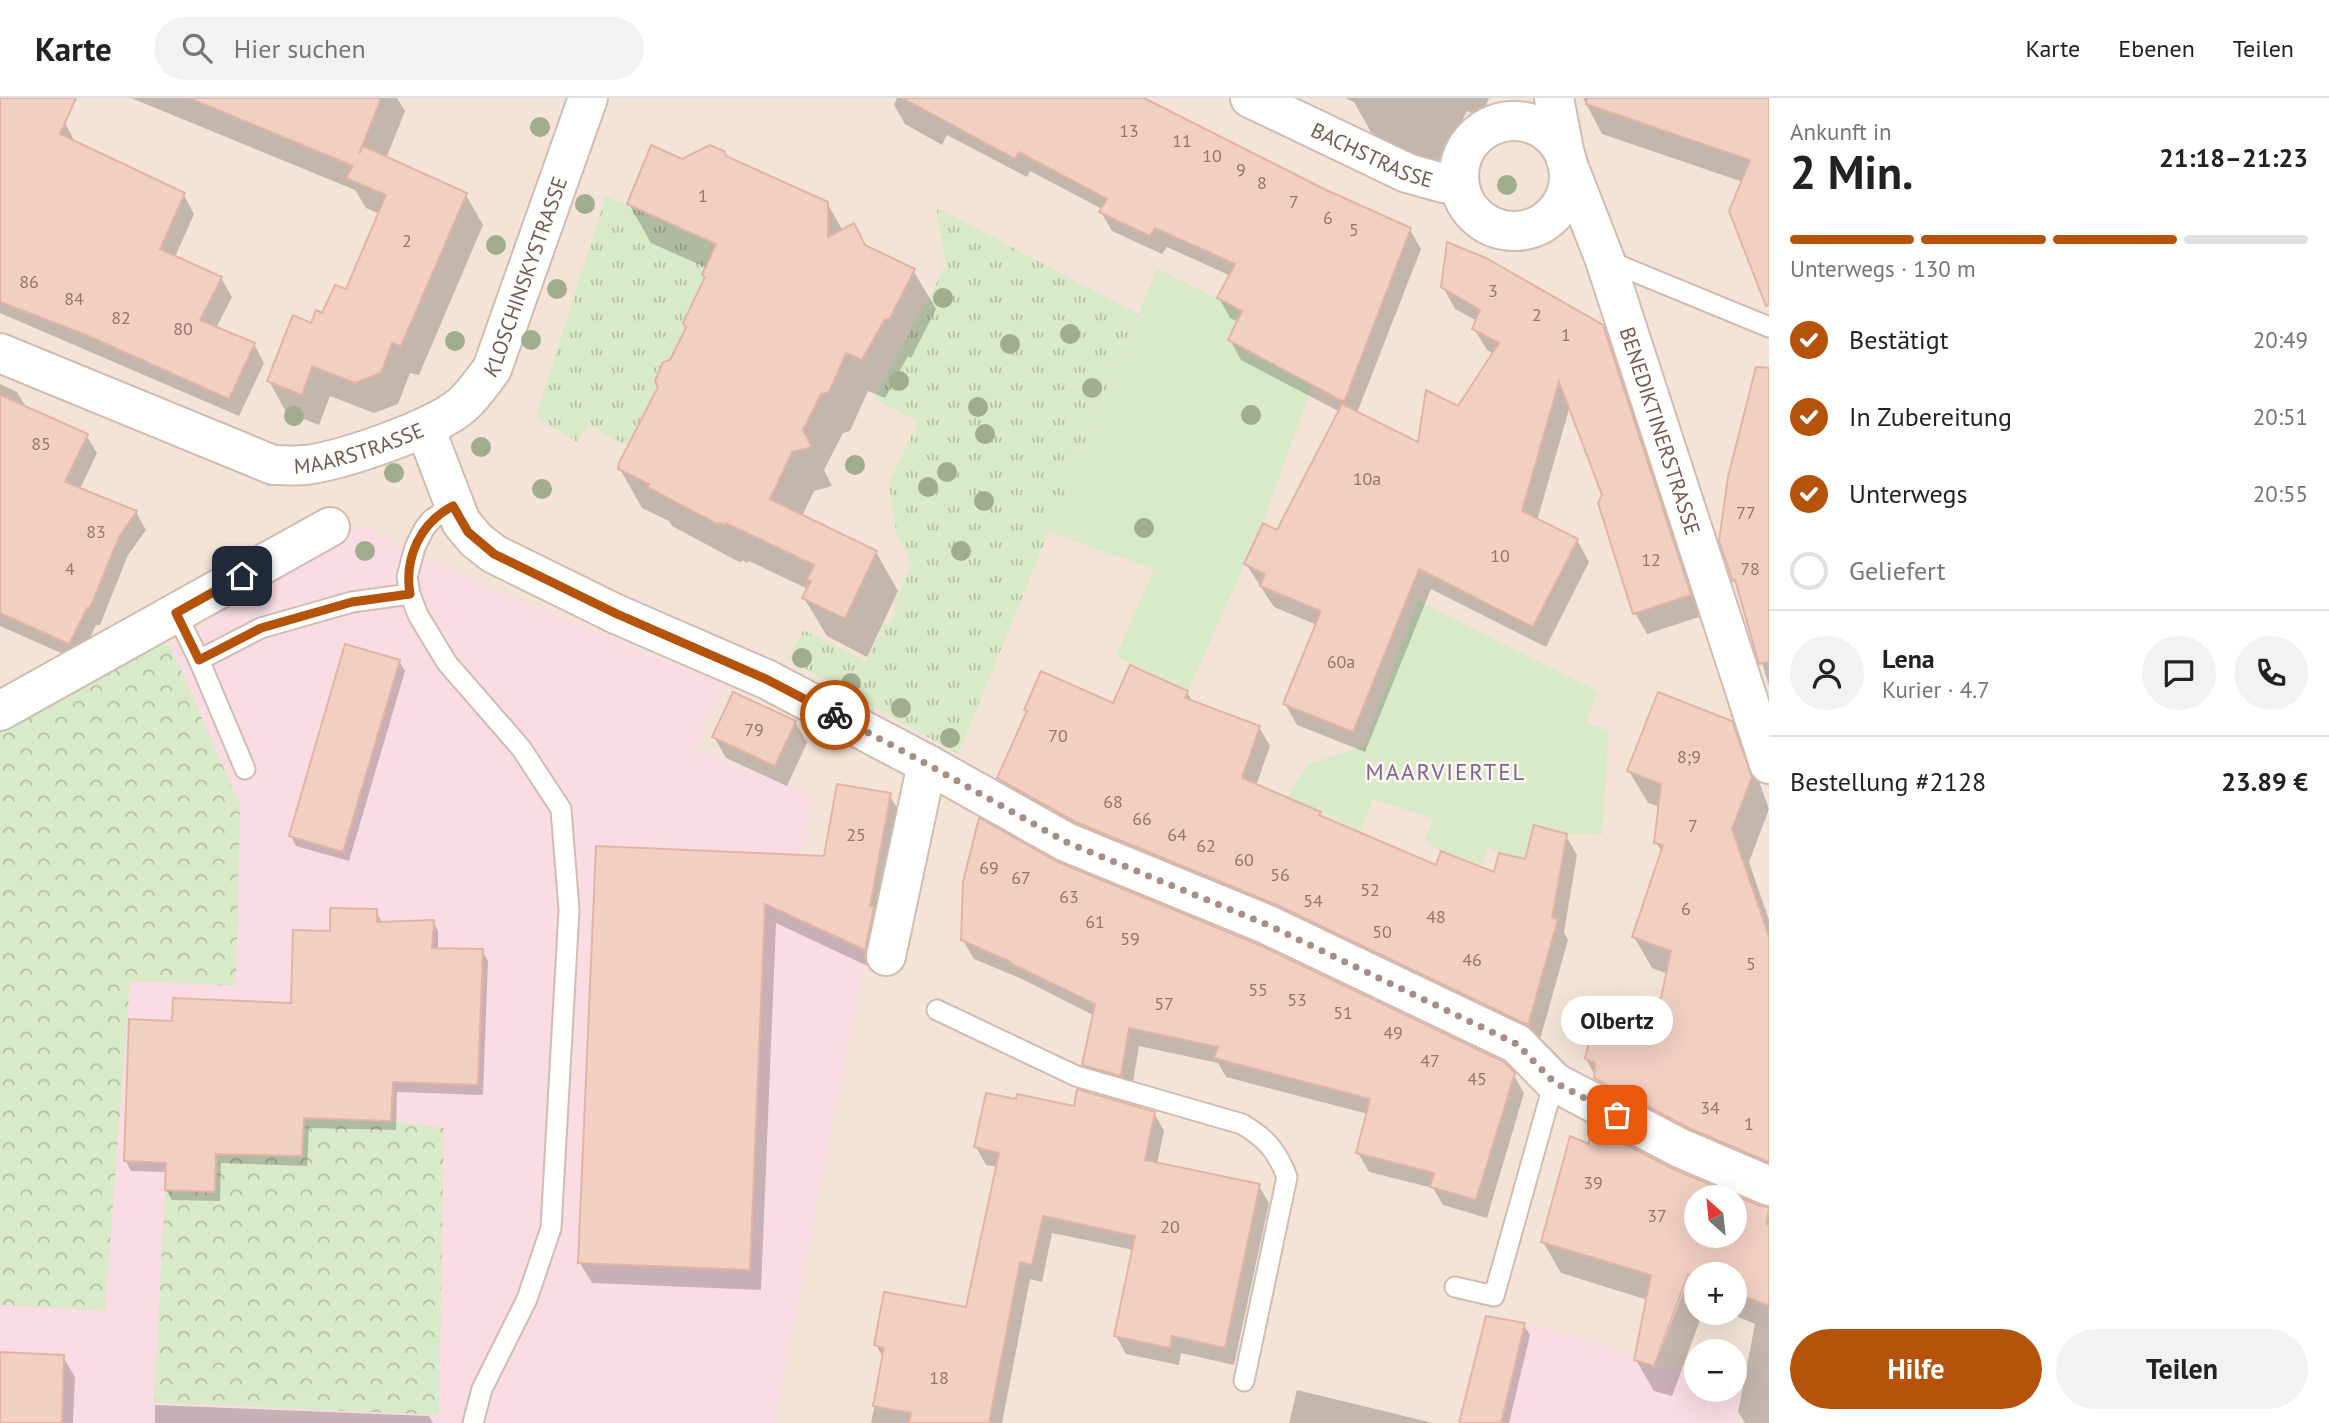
<!DOCTYPE html>
<html lang="de">
<meta charset="utf-8">
<style>
body{margin:0;font-family:"PT Sans",sans-serif;background:#f2f2f2;color:#222;height:100vh;display:flex;flex-direction:column;font-size:26px;white-space:nowrap}
*{box-sizing:border-box;margin:0}
p{font-size:23px;color:#767676}
.icon{flex:none;width:38px;height:38px;fill:none;stroke:currentColor;stroke-width:2;stroke-linecap:round;stroke-linejoin:round}
.map{position:relative;flex:1;overflow:hidden}
.sheet{display:flex;flex-direction:column;background:#fff;width:560px}
.sheet>*{flex:none}
.needle{width:46px;rotate:333deg}
.controls{position:absolute;left:1684px;top:1087px;display:grid;gap:14px}
.controls a{display:grid;place-items:center;width:63px;height:63px;border-radius:50%;background:#fff;box-shadow:0 7px 28px #0002;font-size:35px}
.pin{position:absolute;display:grid;place-items:center;width:60px;height:60px;color:#fff;margin:-30px;border-radius:14px;box-shadow:0 4px 10px #0006}
.courier{position:absolute;display:grid;place-items:center;width:70px;height:70px;margin:-35px;border:5px solid #b45309;border-radius:50%;background:#fff;color:#222;box-shadow:0 2px 9px #0007}
.bubble{position:absolute;height:49px;border-radius:24px;background:#fff;box-shadow:0 7px 28px #0002;font-size:23px;font-weight:700;line-height:49px;text-align:center}
.head em{font-style:normal;font-weight:700}
.head div{display:flex;flex-direction:column-reverse}
.head{display:flex;align-items:center;justify-content:space-between;height:119px;padding:0 21px}
h1{font-size:46px;font-weight:700;line-height:52px}
.bar{display:grid;grid-template-columns:repeat(4,1fr);gap:10px 7px;align-content:center;height:84px;padding:0 21px}
.bar i{height:9px;border-radius:5px;background:#e0e0e0}
.bar .current{background:#b45309}
.bar p{grid-column:span 4}
.line{display:flex;align-items:center;gap:18px;padding:0 21px;border-top:2px solid #e0e0e0}
.line div{flex:1}
.round{display:grid;place-items:center;flex:none;width:74px;height:74px;border-radius:37px;background:#f2f2f2}
ol{padding:0 21px;list-style:none}
li{display:flex;align-items:center;gap:21px;height:77px}
li p{margin-inline-start:auto}
li .icon{padding:7px;border-radius:50%;background:#b45309;color:#fff;stroke-width:4}
li:last-child{color:#767676}
li i{width:38px;height:38px;border:4px solid #e0e0e0;border-radius:50%}
.primary-button{display:flex;gap:14px;margin-top:auto;padding:14px 21px}
.primary-button a{flex:1;height:80px;border-radius:42px;background:#b45309;color:#fff;font-size:28px;font-weight:700;line-height:80px;text-align:center}
.primary-button a+a{background:#f2f2f2;color:#222}
header{display:flex;align-items:center;gap:42px;box-sizing:border-box;height:98px;padding:0 35px;background:#fff;border-bottom:2px solid #e0e0e0}
header strong{font-size:33px}
nav{display:flex;gap:38px;margin-inline-start:auto;font-size:24px}
.search{width:490px;height:63px;background:#f2f2f2;display:flex;align-items:center;gap:18px;box-sizing:border-box;padding:0 24px;border-radius:38px;color:#767676;font-size:26px}
main{display:flex;flex:1;min-height:0}
.map>svg:first-child{display:block}
.residential{fill:#f4e4d8;fill-rule:evenodd}
.medical{fill:#fadde4}
.grass{fill:url(#grass-tufts)}
.park{fill:url(#park-crowns)}
.garden{fill:#d9eac8}
.shadow{fill:#0003;fill-rule:evenodd}
.building{fill:#f1d0c2;stroke:#e3b4a3;stroke-width:2;fill-rule:evenodd}
.lines{fill:none;stroke-linecap:round;stroke-linejoin:round}
.service-casing{stroke:#d1bcb2;stroke-width:23}
.minor-casing{stroke:#d1bcb2;stroke-width:42}
.service{stroke:#fff;stroke-width:19}
.minor{stroke:#fff;stroke-width:38}
.tree{fill:#a1ae8e}
.done{stroke:#a68e84;stroke-width:7;stroke-dasharray:0 12.6}
.route{stroke:#b45309;stroke-width:9}
.labels{text-anchor:middle;dominant-baseline:central;stroke-width:5;stroke-linejoin:round;paint-order:stroke}
.number-label{font-size:18px;fill:#96766a}
.street-label{font-size:21px;fill:#77584d;stroke:#fff7f0}
.neighbourhood-label{font-size:23px;letter-spacing:2px;fill:#7e6692;stroke:#fff7f0}
</style>
<header>
<strong>Karte</strong>
<div class="search"><svg class="icon" aria-label="search" viewBox="0 0 24 24"><circle cx="10" cy="10" r="6"/><path d="M15 15l6 6"/></svg>Hier suchen</div>
<nav><a>Karte</a><a>Ebenen</a><a>Teilen</a></nav>
</header>
<main>
<div class="map">
<svg width="1769" height="1325" viewBox="0 0 1769 1325">
<defs>
<pattern id="grass-tufts" width="24" height="20" patternUnits="userSpaceOnUse" patternTransform="scale(1.75)"><rect width="24" height="20" fill="#d9eac8"/><path d="M3 7l-1-3M5 7V3M7 7l1-3M15 17l-1-3M17 17v-4M19 17l1-3" fill="none" stroke="#b5c0a5"/></pattern>
<pattern id="park-crowns" width="20" height="18" patternUnits="userSpaceOnUse" patternTransform="scale(1.75)"><rect width="20" height="18" fill="#d9eac8"/><path d="M2 6a3 3 0 1 1 6 0M12 15a3 3 0 1 1 6 0" fill="none" stroke="#b5c0a5"/></pattern>
</defs>
<rect width="100%" height="100%" fill="#fcf3ea"/>
<!-- residential -->
<path class="residential" d="M0 0H1769V1325H0ZM1696 1099H1734V1138H1696ZM1696 1176H1734V1214H1696ZM1696 1253H1734V1292H1696Z"/>
<!-- medical -->
<g class="medical">
<path d="M361 427 414 457 526 506 724 586 695 652 812 697 790 817 867 853 774 1325H0V634L154 546 171 549 203 530 223 509Z"/>
<path d="M1525 1225 1696 1276V1292L1734 1291 1741 1294 1734 1325H1501Z"/>
</g>
<!-- grass -->
<g class="grass">
<path d="M606 98 716 146 702 177 710 181 691 209 683 225 686 230 670 262 663 265 655 283 658 289 628 348 588 327 577 344 536 319Z"/>
<path d="M936 109 1138 216 958 656 788 561 803 532 866 563 884 525 889 526 898 509 893 506 913 465 908 462 909 459 896 434 889 384 918 324 874 300 946 168Z"/>
</g>
<!-- park -->
<g class="park">
<path d="M154 546 171 549 240 707 236 888 130 883 105 1213 0 1207V634Z"/>
<path d="M304 1012 341 1021 391 1023 444 1030 439 1317 154 1305 165 1092 215 1094 216 1048 256 1057 302 1058Z"/>
</g>
<!-- garden -->
<g class="garden">
<path d="M1157 171 1242 213 1228 243 1312 287 1263 425 1188 593 1116 558 1154 471 1049 434Z"/>
<path d="M1418 503 1598 594 1586 624 1609 633 1602 737 1567 736 1534 727 1525 761 1499 755 1488 749 1481 768 1441 753 1424 742 1434 721 1373 701 1360 734 1321 714 1286 700 1309 666 1364 648Z"/>
</g>
<!-- shadow -->
<g class="shadow">
<path d="M0 0H6L65 25 75 44 184 97 194 116 175 159 221 180 232 199 216 230 254 246 264 265 239 318 0 215Z"/>
<path d="M131 0H397L405 13 386 61 466 97 483 127 419 277 410 275 398 306 374 315 330 298 319 327 286 314 269 283 312 228 347 193 380 116 366 110 355 92Z"/>
<path d="M897 0H1141L1323 93 1410 132 1421 151 1357 315 1420 347 1459 310 1494 256 1487 252 1474 231 1477 223 1455 211 1443 189 1602 228 1614 250 1702 518 1647 536 1635 515 1604 397 1570 308 1537 423 1577 442 1589 464 1546 549 1431 491 1365 654 1297 627 1285 606 1317 527 1274 509 1246 466 1277 434 1340 314 1241 262 1230 242 1238 224 1230 220 1219 200 1231 178 1167 149 1162 156 1112 133 1101 114 1102 111 1030 73 1027 79 947 37 942 47 905 26 894 7Z"/>
<path d="M1345 0H1489L1480 19 1467 13 1435 77 1380 50 1354 4Z"/>
<path d="M1583 0H1769V203L1743 84 1602 36Z"/>
<path d="M726 60 827 105 843 133 866 150 913 172 936 211 911 260 908 258 885 300 868 293 850 333 843 335 824 372 832 388 814 393 802 418 876 454 898 493 867 559 827 538 804 500 808 491 749 463 747 465 742 462 741 465 672 428 669 423 642 410 620 371 688 230 706 181 707 170 651 145 629 106 682 63Z"/>
<path d="M0 286 17 294 28 312 86 337 97 355 80 391 136 414 146 432 128 457 100 527H96L79 563 0 528Z"/>
<path d="M1769 313V588L1740 492 1721 443Z"/>
<path d="M399 563 405 573 349 763 296 748 291 738Z"/>
<path d="M1187 594 1193 604 1259 629 1270 648 1256 688 1319 715 1322 720 1437 769 1495 776 1527 763 1566 738 1577 757 1564 834 1568 842 1539 945 1010 699 999 680 1028 615 1026 611 1113 607Z"/>
<path d="M795 624 807 645 787 688 726 660 714 639Z"/>
<path d="M1731 624 1749 656 1769 711 1749 764 1769 822V1087L1614 1012 1586 961 1658 920 1668 876 1652 870 1634 839 1662 754 1656 744 1660 709 1648 705 1629 673Z"/>
<path d="M889 696 901 717 876 872 776 825 761 1192 592 1185 580 1165 597 750 825 760Z"/>
<path d="M1057 766 1513 976 1524 995 1487 1120 1443 1107 1433 1090 1369 1074 1358 1055 1368 1016 1226 979 1218 965 1139 948 1131 996 1095 985 1084 967 1095 918 1022 881 974 861 963 842Z"/>
<path d="M376 812 382 825 433 823 438 833V851L482 853 488 863 483 997 397 994 396 1032 309 1030 307 1068 221 1065 220 1103 172 1102 166 1092 167 1074 131 1073 126 1063 174 925 293 907 331 834Z"/>
<path d="M1018 1003 1075 1010 1154 1015 1164 1033 1157 1066 1259 1088 1269 1105 1234 1267 1181 1255 1179 1267 1126 1256 1116 1238 1134 1152 1052 1135 1042 1184 1030 1181 1002 1325H871L884 1261 876 1247 968 1211 998 1069 986 1067 976 1049Z"/>
<path d="M1591 1049 1671 1072 1760 1110 1769 1111V1325H1745L1738 1314 1755 1226 1727 1214H1734V1176H1696V1214H1703L1672 1298 1654 1293 1636 1262 1648 1202 1561 1175 1543 1144ZM1696 1099H1734V1138H1696ZM1689 1167 1693 1168 1661 1252V1243Z"/>
<path d="M1524 1227 1530 1237 1509 1325H1461Z"/>
<path d="M0 1256 63 1259 75 1279 73 1325H0Z"/>
<path d="M1297 1292 1433 1325H1289Z"/>
<path d="M155 1307 429 1318 433 1325H155Z"/>
</g>
<!-- building -->
<g class="building">
<path d="M0 0H76L60 36 185 95 160 151 222 179 200 222 255 245 229 301 84 236 0 204Z"/>
<path d="M189 0H381L359 56 363 48 467 95 401 248 392 245 381 275 355 285 312 268 302 297 267 283 293 217 311 225 316 212 322 215 335 187 346 191 386 97 346 80 353 68Z"/>
<path d="M902 0H1144L1324 91 1411 130 1344 304 1228 242 1242 213 1217 200 1235 166 1155 130 1150 138 1099 114 1107 101 1019 54 1015 61Z"/>
<path d="M1587 0H1769V207L1766 208 1729 113 1750 62 1586 6Z"/>
<path d="M651 47 682 61 710 47 724 53 726 58 828 104V139L854 125 865 147 915 171 889 222 885 221 862 262 846 255 829 294 821 296 803 332 812 349 792 354 770 401 877 453 845 521 802 500 811 483 807 482 814 467 726 425 725 427 720 425 719 427 647 389 649 386 618 371 619 365 658 289 655 283 663 264 670 262 686 230 683 225 705 179 702 177 716 146 627 106Z"/>
<path d="M1447 144 1486 160 1603 227 1691 497 1633 516 1598 405 1602 397 1559 284 1522 413 1578 441 1533 529 1419 471 1353 634 1283 606 1321 513 1260 488 1265 476 1244 466 1263 425 1277 432 1342 306 1418 344 1426 292 1458 308 1499 245 1472 231 1480 212 1441 189Z"/>
<path d="M1756 269 1769 270V564L1759 566 1735 482 1733 483 1719 443 1728 379Z"/>
<path d="M0 297 88 336 65 384 137 413 119 439 90 510H87L69 546 0 515Z"/>
<path d="M345 546 400 562 343 754 289 738Z"/>
<path d="M1130 567 1188 593 1185 600 1260 628 1242 680 1321 714 1319 717 1436 767 1441 753 1494 774 1499 755 1525 761 1534 727 1567 736 1552 820 1558 821 1528 927 1277 807 1076 724 997 680 1027 613 1024 612 1041 573 1113 605Z"/>
<path d="M733 594 796 623 775 668 712 639Z"/>
<path d="M1658 594 1732 623 1752 679 1732 731 1769 839V1064L1689 1030 1594 980 1595 965 1585 961 1598 904 1657 918 1671 853 1632 839 1663 747 1654 745 1661 686 1627 673Z"/>
<path d="M837 686 891 695 870 808 874 809 865 852 765 806 750 1172 578 1165 596 748 824 758Z"/>
<path d="M979 720 1058 764 1259 847 1504 964 1515 975 1476 1102 1430 1089 1434 1075 1356 1055 1370 1001 1214 960 1218 949 1129 930 1121 978 1082 967 1095 906 1010 865 1011 864 961 842 963 784Z"/>
<path d="M330 810 377 811V824L434 822 432 850 483 851 478 987 393 984 391 1023 304 1020 302 1058 216 1056 215 1094 165 1092 166 1065 124 1063 129 921 172 923 173 900 291 905 293 832 330 833Z"/>
<path d="M1077 991 1155 1014 1145 1062 1260 1086 1225 1250 1172 1238 1170 1250 1114 1238 1135 1138 1043 1118 1032 1167 1020 1164 989 1325H909L911 1315 873 1308 884 1250 874 1247 884 1194 966 1209 999 1055 974 1049 986 995 1016 1001 1017 996 1074 1008Z"/>
<path d="M1590 1028 1671 1070 1760 1108 1769 1109 1767 1126 1769 1127V1208L1734 1194V1176H1696V1179L1688 1176 1654 1268 1634 1262 1651 1177 1541 1144 1570 1038 1589 1046ZM1696 1099H1734V1138H1696Z"/>
<path d="M1486 1218 1525 1225 1501 1325H1459Z"/>
<path d="M0 1254 64 1257 62 1325H0Z"/>
</g>
<g class="lines">
<!-- service casing -->
<g class="service-casing">
<g id="service">
<path d="M1606 162 1769 229"/>
<path d="M453 408 432 421 424 431 415 449 407 479 410 496 418 517 447 565 521 650 561 711 569 812 551 1130 527 1201 482 1291 473 1325"/>
<path d="M176 515 199 562"/>
<path d="M245 671 199 562 261 530 352 504 410 496"/>
<path d="M937 912 1076 978 1242 1026C1266 1040 1277 1053 1287 1079L1244 1283"/>
<path d="M1455 1189 1494 1198 1554 984"/>
</g>
</g>
<!-- minor casing -->
<g class="minor-casing">
<g id="minor">
<path id="s1" d="M1250 0 1407 75 1443 85 1459 86"/>
<path id="s2" d="M1554 0 1566 62 1605 162 1769 666"/>
<circle cx="1514" cy="78" r="55"/>
<path id="s3" d="M0 255 273 367C284 367 295 368 306 367 343 362 432 332 461 308 473 298 482 284 492 271L588 0"/>
<path d="M425 330 461 424 476 442 494 456 616 516 766 581 927 666 1066 744 1268 827 1517 946 1554 984 1680 1050 1769 1088"/>
<path d="M0 613 330 429"/>
<path d="M886 858 927 666"/>
</g>
</g>
<!-- service -->
<use href="#service" class="service"/>
<!-- minor -->
<use href="#minor" class="minor"/>
</g>
<!-- trees -->
<g class="tree">
<circle cx="540" cy="29" r="10"/>
<circle cx="1507" cy="87" r="10"/>
<circle cx="585" cy="106" r="10"/>
<circle cx="496" cy="147" r="10"/>
<circle cx="557" cy="191" r="10"/>
<circle cx="943" cy="200" r="10"/>
<circle cx="1070" cy="236" r="10"/>
<circle cx="531" cy="242" r="10"/>
<circle cx="455" cy="243" r="10"/>
<circle cx="1010" cy="246" r="10"/>
<circle cx="899" cy="283" r="10"/>
<circle cx="1092" cy="290" r="10"/>
<circle cx="978" cy="309" r="10"/>
<circle cx="1251" cy="317" r="10"/>
<circle cx="294" cy="318" r="10"/>
<circle cx="985" cy="336" r="10"/>
<circle cx="481" cy="349" r="10"/>
<circle cx="855" cy="367" r="10"/>
<circle cx="947" cy="374" r="10"/>
<circle cx="394" cy="375" r="10"/>
<circle cx="928" cy="389" r="10"/>
<circle cx="542" cy="391" r="10"/>
<circle cx="984" cy="403" r="10"/>
<circle cx="1144" cy="430" r="10"/>
<circle cx="365" cy="453" r="10"/>
<circle cx="961" cy="453" r="10"/>
<circle cx="802" cy="560" r="10"/>
<circle cx="851" cy="585" r="10"/>
<circle cx="901" cy="610" r="10"/>
<circle cx="950" cy="640" r="10"/>
</g>
<g class="lines">
<!-- done -->
<path class="done" d="M835 617 927 666 1066 744 1268 827 1517 946 1554 984 1617 1017"/>
<!-- route -->
<path class="route" d="M242 478 176 515 199 562 261 530 352 504 410 496C404 460 420 425 453 408L468 434 494 456 617 516 766 581 835 617"/>
</g>
<g class="labels">
<!-- number labels -->
<g class="number-label">
<text x="1129" y="32">13</text>
<text x="1182" y="42">11</text>
<text x="1212" y="57">10</text>
<text x="1241" y="71">9</text>
<text x="1262" y="84">8</text>
<text x="703" y="97">1</text>
<text x="1294" y="103">7</text>
<text x="1328" y="119">6</text>
<text x="1354" y="131">5</text>
<text x="407" y="142">2</text>
<text x="29" y="183">86</text>
<text x="1493" y="192">3</text>
<text x="74" y="200">84</text>
<text x="1537" y="216">2</text>
<text x="121" y="219">82</text>
<text x="183" y="230">80</text>
<text x="1566" y="236">1</text>
<text x="41" y="345">85</text>
<text x="1367" y="380">10a</text>
<text x="1746" y="414">77</text>
<text x="96" y="433">83</text>
<text x="1500" y="457">10</text>
<text x="1651" y="461">12</text>
<text x="70" y="470">4</text>
<text x="1750" y="470">78</text>
<text x="1341" y="563">60a</text>
<text x="754" y="631">79</text>
<text x="1058" y="637">70</text>
<text x="1689" y="658">8;9</text>
<text x="1113" y="703">68</text>
<text x="1142" y="720">66</text>
<text x="1693" y="727">7</text>
<text x="856" y="736">25</text>
<text x="1177" y="736">64</text>
<text x="1206" y="747">62</text>
<text x="1244" y="761">60</text>
<text x="989" y="769">69</text>
<text x="1280" y="776">56</text>
<text x="1021" y="779">67</text>
<text x="1370" y="791">52</text>
<text x="1069" y="798">63</text>
<text x="1313" y="802">54</text>
<text x="1686" y="810">6</text>
<text x="1436" y="818">48</text>
<text x="1095" y="823">61</text>
<text x="1382" y="833">50</text>
<text x="1130" y="840">59</text>
<text x="1472" y="861">46</text>
<text x="1751" y="865">5</text>
<text x="1258" y="891">55</text>
<text x="1297" y="901">53</text>
<text x="1164" y="905">57</text>
<text x="1343" y="914">51</text>
<text x="1393" y="934">49</text>
<text x="1430" y="962">47</text>
<text x="1477" y="980">45</text>
<text x="1710" y="1009">34</text>
<text x="1749" y="1025">1</text>
<text x="1593" y="1084">39</text>
<text x="1657" y="1117">37</text>
<text x="1170" y="1128">20</text>
<text x="939" y="1279">18</text>
</g>
<!-- street labels -->
<g class="street-label">
<text stroke="none"><textPath href="#s1" startOffset="135">BACHSTRASSE</textPath></text>
<text stroke="none"><textPath href="#s3" startOffset="642">KLOSCHINSKYSTRASSE</textPath></text>
<text stroke="none"><textPath href="#s2" startOffset="350">BENEDIKTINERSTRASSE</textPath></text>
<text stroke="none"><textPath href="#s3" startOffset="383">MAARSTRASSE</textPath></text>
</g>
<!-- neighbourhood labels -->
<g class="neighbourhood-label">
<text x="1446" y="673">MAARVIERTEL</text>
</g>
</g>
</svg>
<div class="controls">
<a><svg class="needle" viewBox="-14 -14 28 28"><path d="M0-13l5 13h-10z" fill="#e53935"/><path d="M0 13l5-13h-10z" fill="#767676"/></svg></a>
<a>+</a>
<a>−</a>
</div>
<div class="pin" style="left:1617px;top:1017px;background:#ea580c"><svg class="icon" aria-label="bag" viewBox="0 0 24 24"><path d="M5 8h14l-1 12H6zM9 8a3 3 0 0 1 6 0"/></svg></div>
<div class="pin" style="left:242px;top:478px;background:#1f2937"><svg class="icon" aria-label="home" viewBox="0 0 24 24"><path d="M3 11l9-7 9 7M6 9v11h12V9"/></svg></div>
<div class="courier" style="left:835px;top:617px"><svg class="icon" aria-label="bike" viewBox="0 0 24 24"><circle cx="6" cy="16" r="4"/><circle cx="18" cy="16" r="4"/><path d="M6 16l4-8h5l3 8M10 8l3 8H6M13 5h3"/></svg></div>
<div class="bubble" style="left:1561px;top:898px;width:112px">Olbertz</div>
</div>
<section class="sheet">
<div class="head"><div><h1>2 Min.</h1><p>Ankunft in</p></div><em>21:18–21:23</em></div>
<div class="bar"><i class="current"></i><i class="current"></i><i class="current"></i><i></i><p>Unterwegs · 130 m</p></div>
<ol>
<li><svg class="icon" aria-label="check" viewBox="0 0 24 24"><path d="M5 12l5 5 9-10"/></svg>Bestätigt<p>20:49</p></li>
<li><svg class="icon" aria-label="check" viewBox="0 0 24 24"><path d="M5 12l5 5 9-10"/></svg>In Zubereitung<p>20:51</p></li>
<li><svg class="icon" aria-label="check" viewBox="0 0 24 24"><path d="M5 12l5 5 9-10"/></svg>Unterwegs<p>20:55</p></li>
<li><i></i>Geliefert</li>
</ol>
<div class="line" style="height:126px"><a class="round"><svg class="icon" aria-label="person" viewBox="0 0 24 24"><circle cx="12" cy="8" r="4"/><path d="M4 21q1-7 8-7t8 7"/></svg></a><div><b>Lena</b><p>Kurier · 4.7</p></div><a class="round"><svg class="icon" aria-label="chat" viewBox="0 0 24 24"><path d="M4 5h16v11H9l-5 4z"/></svg></a><a class="round"><svg class="icon" aria-label="phone" viewBox="0 0 24 24"><path d="M5 4h4l2 5-3 2q2 4 5 5l2-3 5 2v4C11 20 4 13 5 4z"/></svg></a></div>
<div class="line" style="height:91px"><div>Bestellung #2128</div><b>23.89 €</b></div>
<div class="primary-button"><a>Hilfe</a><a>Teilen</a></div>
</section>
</main>
